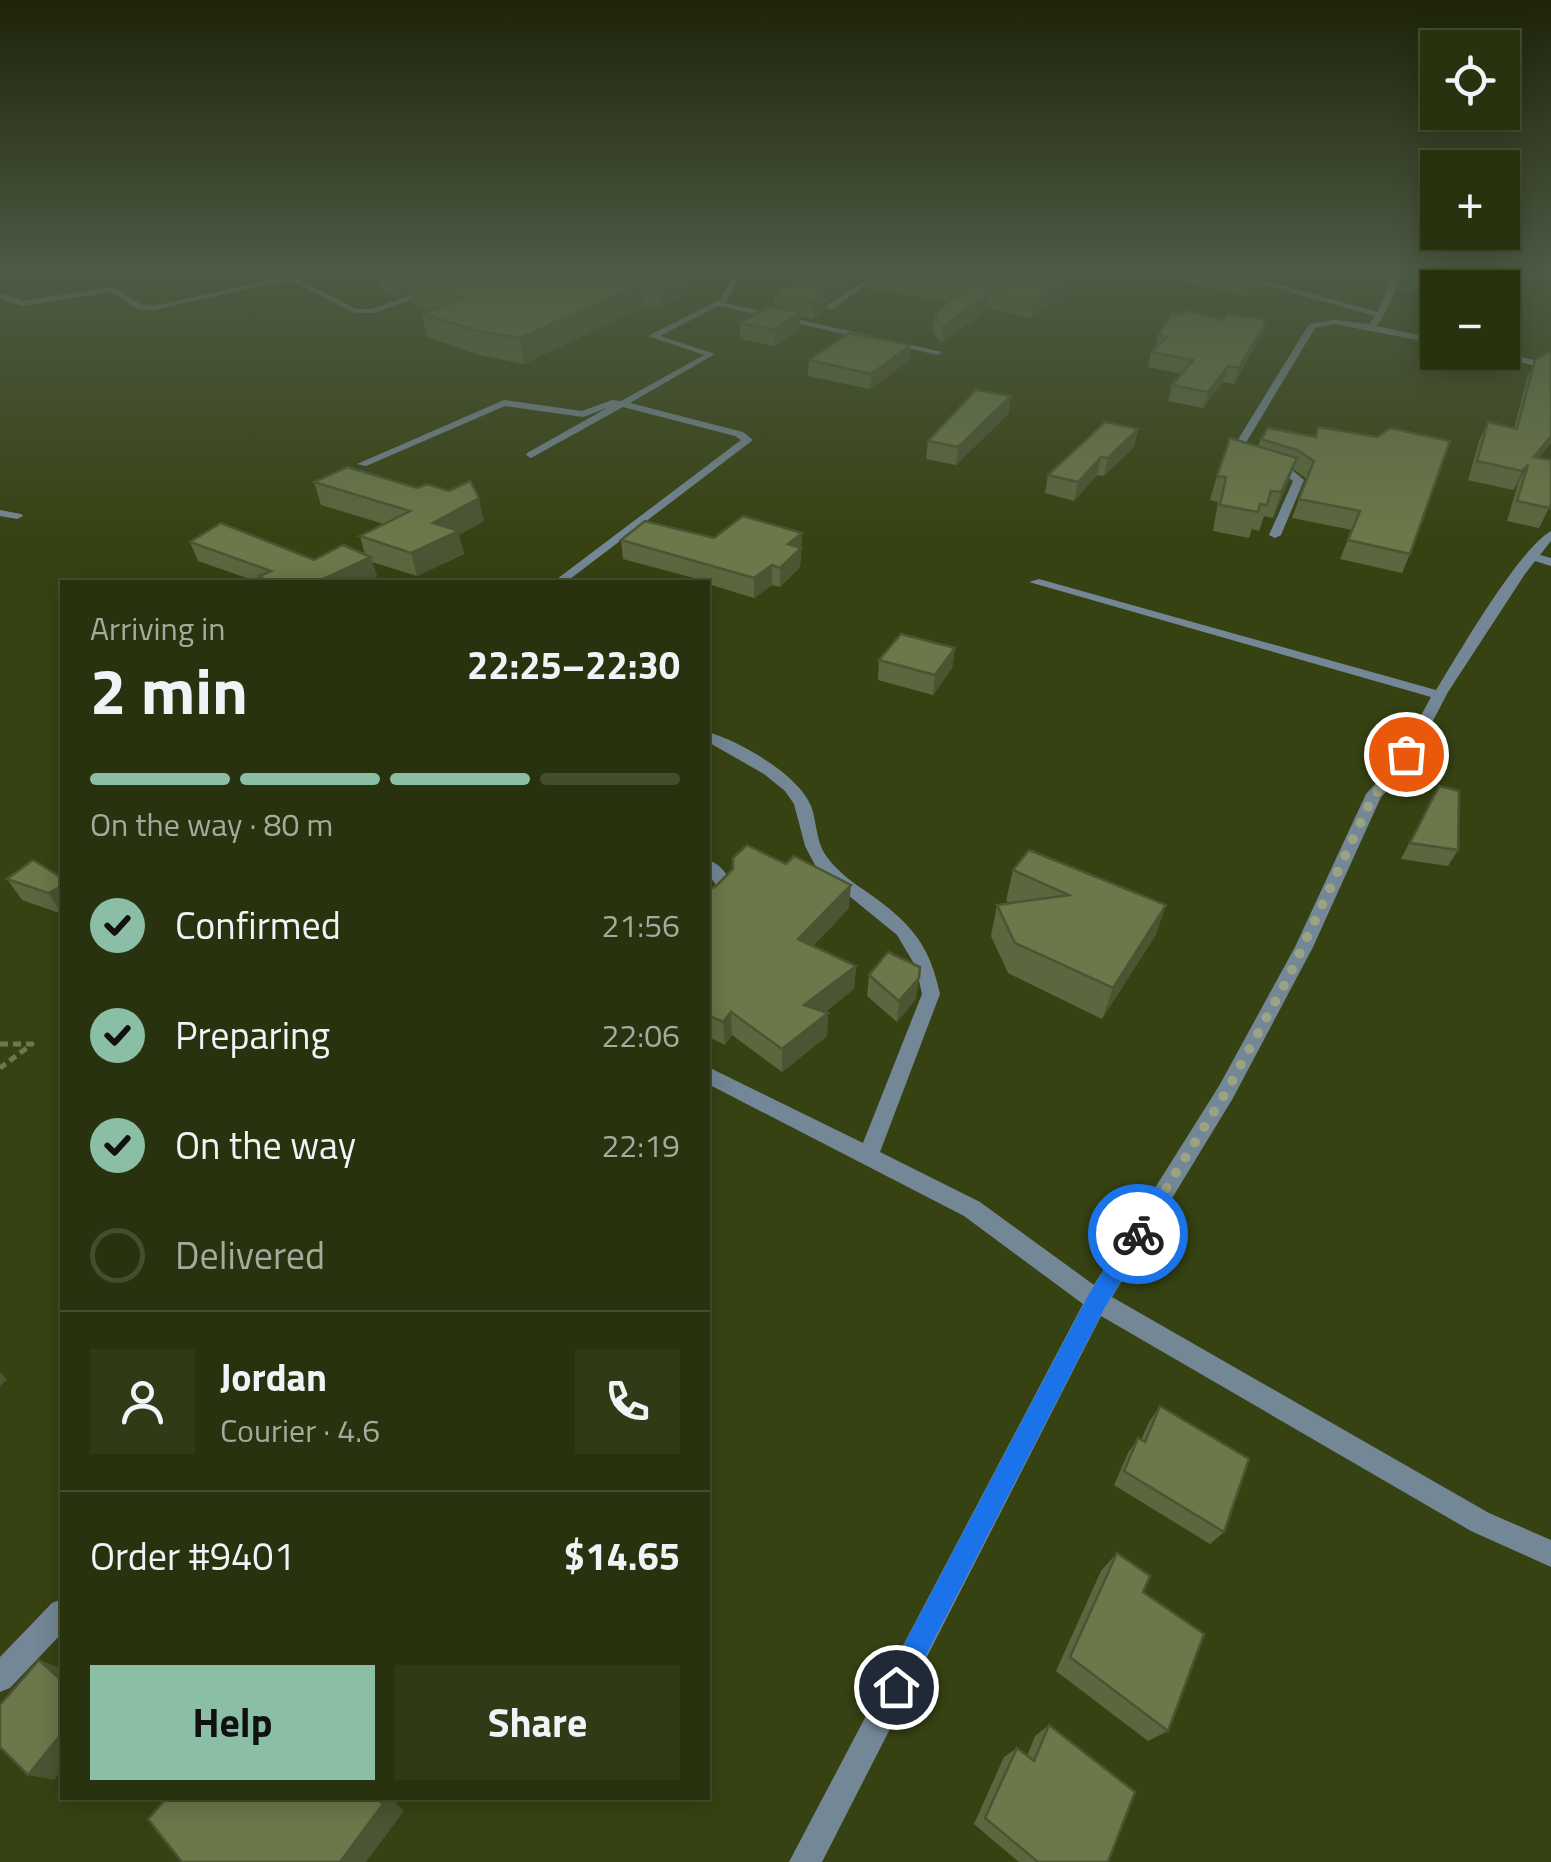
<!DOCTYPE html>
<meta charset="utf-8">
<style>
body{margin:0;font-family:"Titillium Web",sans-serif;background:#313a17;color:#f1f3f6;height:100vh;display:flex;flex-direction:column;font-size:38px;white-space:nowrap}
*{box-sizing:border-box;margin:0}
p{font-size:32px;color:#a5aa9e}
.icon{flex:none;width:55px;height:55px;fill:none;stroke:currentColor;stroke-width:2;stroke-linecap:round;stroke-linejoin:round}
.map{position:relative;flex:1;overflow:hidden}
.panel{position:absolute;left:60px;top:580px;width:650px;height:1220px;display:flex;flex-direction:column;background:#29320e;border-radius:0px;box-shadow:0 5px 25px #0003,0 0 0 2px #454d2e}
.panel>*{flex:none}
.buttons{position:absolute;left:1420px;top:30px;display:grid;gap:20px}
.buttons a{display:grid;place-items:center;width:100px;height:100px;border-radius:0px;background:#29320e;box-shadow:0 5px 25px #0003,0 0 0 2px #454d2e;font-size:50px}
.pin{position:absolute;display:grid;place-items:center;width:85px;height:85px;color:#fff;margin:-42px;border:5px solid #fff;border-radius:50%;box-shadow:0 2px 10px #0007}
.courier{position:absolute;display:grid;place-items:center;width:100px;height:100px;margin:-50px;border:8px solid #1a73e8;border-radius:50%;background:#fff;color:#222;box-shadow:0 2px 12px #0007}
.head em{font-style:normal;font-weight:700}
.head div{display:flex;flex-direction:column-reverse}
.head{display:flex;align-items:center;justify-content:space-between;height:170px;padding:0 30px}
h1{font-size:65px;font-weight:700;line-height:75px}
.bar{display:grid;grid-template-columns:repeat(4,1fr);gap:15px 10px;align-content:center;height:120px;padding:0 30px}
.bar i{height:12px;border-radius:8px;background:#454d2e}
.bar .active{background:#8abfa5}
.bar p{grid-column:span 4}
.line{display:flex;align-items:center;gap:25px;padding:0 30px;border-top:2px solid #454d2e}
.line div{flex:1}
.round{display:grid;place-items:center;flex:none;width:105px;height:105px;border-radius:0px;background:#313a17}
ol{padding:0 30px;list-style:none}
li{display:flex;align-items:center;gap:30px;height:110px}
li p{margin-inline-start:auto}
li .icon{padding:10px;border-radius:50%;background:#8abfa5;color:#111;stroke-width:4}
li:last-child{color:#a5aa9e}
li i{width:55px;height:55px;border:5px solid #454d2e;border-radius:50%}
.action{display:flex;gap:20px;margin-top:auto;padding:20px 30px}
.action a{flex:1;height:115px;border-radius:0px;background:#8abfa5;color:#111;font-size:40px;font-weight:700;line-height:115px;text-align:center}
.action a+a{background:#313a17;color:#f1f3f6}
.map>svg:first-child{display:block}
.lines{fill:none;stroke-linecap:round;stroke-linejoin:round}
.path{stroke:#6d7750;stroke-width:5;stroke-dasharray:8 5;stroke-linecap:butt}
.minor{fill:#748796;fill-rule:evenodd}
.wall{fill:#5c673f}
.shaded-wall{fill:#4b5433}
.building{fill:#6b7849;stroke:#4b5433;stroke-width:2.5}
.route{fill:#1a73e8}
.done{stroke:#9aa382;stroke-width:10;stroke-dasharray:0 18}
</style>
<div class="map">
<svg width="1551" height="1862" viewBox="0 0 1551 1862">
<rect width="100%" height="100%" fill="#374213"/>
<g class="lines">
<!-- path -->
<path class="path" d="M0 1044H32L0 1068"/>
<!-- minor -->
<g class="minor">
<path d="M279 274H288L356 309H371L425 291 429 293 375 313H355L289 280 154 310 137 309 112 292 22 306 0 298V293L23 301 113 287 142 305 154 306 283 277Z"/>
<path d="M733 274H741L725 303 942 352 938 355 718 306 660 336 715 354 630 403 743 432 753 440 566 582H553L741 440 735 436 623 407 531 458 526 455 527 453 607 408 583 417 505 406 366 466 357 464 504 400 582 411 612 400 621 401 704 355 648 336 721 299Z"/>
<path d="M855 274H864L873 279 833 309H827V305L865 280Z"/>
<path d="M1240 274 1377 312 1394 274H1402L1384 315 1376 326 1438 339V344L1334 324 1315 328 1241 451 1243 459 1234 461 1231 451 1309 324 1334 320 1369 324 1375 316 1240 278Z"/>
<path d="M1482 352H1500L1551 364V370Z"/>
<path d="M1268 464 1292 470 1304 480 1281 535 1275 538 1269 535 1293 481 1284 474 1264 469V465Z"/>
<path d="M0 510 21 514 23 516 17 519 0 516Z"/>
<path d="M1551 531V541L1540 555 1551 558V566L1535 561 1525 574 1448 692 1412 761 1401 777 1381 797 1313 947 1233 1098 1112 1297 1489 1513 1551 1540V1567L1471 1531 1101 1316 822 1862H789L1083 1304 964 1216 708 1084V1067L863 1143 922 994 916 967 897 935 832 882 815 865 805 846 794 804 785 791 764 774 708 742V732C739 741 798 774 811 806 817 822 816 843 827 857 837 871 853 883 867 892 909 922 929 942 940 994L880 1152 980 1202 1094 1285 1219 1086 1295 947 1366 794 1397 760 1431 697 1029 582 1039 579 1436 690C1459 653 1518 550 1551 531Z"/>
<path d="M708 860C721 864 731 877 731 890L714 908 708 910V895L715 888V883L708 875Z"/>
<path d="M62 1599V1633L10 1688 0 1692V1657L52 1603Z"/>
</g>
</g>
<!-- wall -->
<g class="wall">
<path d="M376 274H689L690 292 660 309 646 306 524 364 479 355 427 337 422 313 431 310 411 304 409 293 395 297 381 291Z"/>
<path d="M868 274H1058L1069 277 1067 293 1031 318 988 309 942 343 932 332 934 315 948 302 867 288Z"/>
<path d="M1145 274H1273L1271 277 1264 276 1261 287 1249 296Z"/>
<path d="M1410 274H1454L1453 275 1445 274 1432 295 1403 292Z"/>
<path d="M858 280 825 302 824 311 813 319 800 316V328L775 346 740 339V323L774 307V294Z"/>
<path d="M1223 320H1266L1261 336 1234 384 1223 382 1203 408 1168 401 1172 385 1181 374 1148 367 1151 352 1155 348 1158 335Z"/>
<path d="M911 345 910 360 870 389 808 376 809 360Z"/>
<path d="M1535 360 1539 458 1551 460V509L1549 508 1539 528 1507 521 1518 484 1513 490 1468 480 1479 441 1488 422 1514 428 1527 378Z"/>
<path d="M1009 413 956 465 926 459 928 441Z"/>
<path d="M1138 429 1134 447 1104 476 1097 475 1074 501 1045 493 1048 475Z"/>
<path d="M1315 437 1410 554 1402 573 1340 559 1352 530 1292 518 1307 479 1293 469 1273 518 1264 516 1259 531 1252 529 1249 538 1213 531 1218 502 1210 500 1217 476 1258 446 1261 439Z"/>
<path d="M314 482 484 521 459 535 464 554 417 576 372 562 377 576 364 582H258L198 561 190 542 314 560 365 555 360 536 384 524 321 505Z"/>
<path d="M802 533 800 567 780 587 772 585 754 598 708 584V582L623 559 621 540 714 538Z"/>
<path d="M955 648 952 668 933 695 878 680 879 660Z"/>
<path d="M1439 786 1458 850 1448 866 1401 859Z"/>
<path d="M708 859 710 863 711 886 710 888 849 908 813 946 856 966 854 989 825 1012 828 1013 827 1036 782 1072 732 1035 725 1045 708 1037Z"/>
<path d="M1013 870 1166 905 1155 936 1102 1019 1008 973 991 936 997 905 1011 903 1006 901Z"/>
<path d="M62 878V914L22 900 7 879Z"/>
<path d="M869 975 916 999 897 1022 867 996Z"/>
<path d="M1160 1406 1224 1532 1210 1544 1114 1485 1128 1453 1138 1438 1141 1440 1149 1422Z"/>
<path d="M1117 1553 1143 1592 1168 1731 1148 1741 1056 1671 1101 1571Z"/>
<path d="M1049 1725 1108 1862H1019L974 1824 1004 1757 1017 1748 1027 1756 1035 1736Z"/>
</g>
<!-- shaded-wall -->
<g class="shaded-wall">
<path d="M390 274H424L406 280 409 293 395 297Z"/>
<path d="M680 274H689L690 292 660 309 658 286Z"/>
<path d="M844 274H858V280L825 302 824 311 813 319V303L825 286Z"/>
<path d="M1262 274H1265L1261 287 1249 296 1253 280Z"/>
<path d="M1441 274H1445L1432 295 1439 277Z"/>
<path d="M1069 277 1067 293 1031 318 1033 301Z"/>
<path d="M644 283 646 306 524 364 520 338Z"/>
<path d="M990 293 988 309 942 343 943 326Z"/>
<path d="M800 312V328L775 346V330Z"/>
<path d="M1266 320 1261 336 1234 384 1239 368Z"/>
<path d="M911 345 910 360 870 389 871 374Z"/>
<path d="M1228 366 1223 382 1203 408 1208 392Z"/>
<path d="M1011 396 1009 413 956 465 958 447Z"/>
<path d="M1138 429 1134 447 1104 476 1108 458Z"/>
<path d="M1551 436V443L1524 476 1534 457Z"/>
<path d="M1101 457 1097 475 1074 501 1078 482Z"/>
<path d="M1297 458 1288 483 1273 518 1281 492Z"/>
<path d="M1528 465 1518 484 1513 490 1522 471Z"/>
<path d="M479 498 484 521 459 535 464 554 417 576 411 553 433 523Z"/>
<path d="M802 533 800 567 780 587V568L788 544Z"/>
<path d="M371 557 377 576 364 582H317Z"/>
<path d="M772 565V585L754 598V578Z"/>
<path d="M955 648 952 668 933 695 935 675Z"/>
<path d="M710 744 712 765 708 768V747Z"/>
<path d="M710 863 711 886 708 891V866Z"/>
<path d="M851 885 849 908 797 962 798 939Z"/>
<path d="M62 886V914L48 893Z"/>
<path d="M1166 905 1155 936 1102 1019 1113 988Z"/>
<path d="M856 966 854 989 803 1028 804 1005Z"/>
<path d="M919 978 916 999 897 1022 899 1001Z"/>
<path d="M731 1012 732 1035 725 1045 723 1022Z"/>
<path d="M828 1013 827 1036 782 1072V1049Z"/>
<path d="M0 1372 7 1380 0 1386Z"/>
<path d="M39 1660 62 1669V1681Z"/>
<path d="M62 1733V1769L54 1780 28 1775Z"/>
<path d="M377 1798H391L404 1811 366 1862H340Z"/>
</g>
<!-- building -->
<g class="building">
<path d="M422 274H680L658 286 644 283 520 338 474 330 422 313 465 299 406 280Z"/>
<path d="M812 274H844L825 286 824 295 813 303 774 294Z"/>
<path d="M875 274H1058L1069 277 1033 301 990 293 943 326 934 315 963 288Z"/>
<path d="M1223 274H1262L1253 280Z"/>
<path d="M1416 274H1441L1439 277Z"/>
<path d="M770 306 800 312 775 330 740 323Z"/>
<path d="M1185 310 1223 320 1227 314 1266 320 1239 368 1228 366 1208 392 1172 385 1193 360 1151 352 1167 337 1158 335 1172 313 1183 315Z"/>
<path d="M849 333 911 345 871 374 809 360Z"/>
<path d="M1547 353 1551 354V436L1534 457 1551 460V502L1550 508 1517 501 1528 465 1522 471 1477 461 1488 422 1517 429 1535 360Z"/>
<path d="M976 390 1011 396 958 447 928 441Z"/>
<path d="M1105 422 1138 429 1108 458 1101 457 1078 482 1048 475Z"/>
<path d="M1318 427 1377 437 1390 428 1450 441 1410 554 1348 540 1360 511 1299 499 1314 461 1297 450 1261 439 1268 428 1316 437Z"/>
<path d="M1230 438 1297 458 1281 492 1271 491 1267 505 1260 504 1258 512 1220 505 1226 477 1217 476Z"/>
<path d="M347 467 417 488 427 484 449 491 470 481 479 498 433 523 459 531 411 553 360 536 410 511 314 482Z"/>
<path d="M743 516 802 533 788 544 801 548 780 568 772 565 754 578 621 540 645 521 714 538Z"/>
<path d="M221 523 314 560 343 545 371 557 317 582H270L259 576 271 571 190 542Z"/>
<path d="M901 634 955 648 935 675 879 660Z"/>
<path d="M1439 786 1459 791 1458 850 1410 843Z"/>
<path d="M747 845 786 864 794 856 851 885 798 939 856 966 804 1005 828 1013 782 1049 731 1012 723 1022 708 1015V889L715 887 733 869V858Z"/>
<path d="M1029 850 1166 905 1113 988 1015 943 997 905 1069 895 1013 870Z"/>
<path d="M33 860 62 878V886L48 893 7 879Z"/>
<path d="M888 952 920 967 919 978 899 1001 869 975Z"/>
<path d="M1160 1406 1249 1459 1224 1532 1124 1471 1138 1438 1145 1442Z"/>
<path d="M1117 1553 1150 1576 1143 1592 1204 1634 1168 1731 1070 1657Z"/>
<path d="M39 1660 62 1681V1733L28 1775 0 1747V1705Z"/>
<path d="M1049 1725 1135 1792 1108 1862H1038L985 1818 1017 1748 1034 1761Z"/>
<path d="M167 1798H377L383 1804 340 1862H182L148 1819Z"/>
</g>
<!-- sky -->
<linearGradient id="sky" x2="0" y2="1"><stop stop-color="#1e240a"/><stop offset="0.51" stop-color="#4d5a44"/><stop offset="1" stop-color="#4d5a44" stop-opacity="0"/></linearGradient>
<rect width="1551" height="534" fill="url(#sky)"/>
<!-- route -->
<path class="route" d="M1138 1225 1145 1227 1148 1234 1145 1241 1104 1309 905 1696 896 1700 887 1696 883 1687 887 1677 1089 1294 1131 1227Z"/>
<g class="lines">
<!-- done -->
<path class="done" d="M1138 1234 1226 1092 1289 976 1374 794 1390 784 1406 754"/>
</g>
</svg>
<div class="buttons">
<a><svg class="icon" aria-label="locate" viewBox="0 0 24 24"><circle cx="12" cy="12" r="6"/><path d="M12 2v4M12 18v4M2 12h4M18 12h4"/></svg></a>
<a>+</a>
<a>−</a>
</div>
<div class="pin" style="left:1406px;top:754px;background:#ea580c"><svg class="icon" aria-label="bag" viewBox="0 0 24 24"><path d="M5 8h14l-1 12H6zM9 8a3 3 0 0 1 6 0"/></svg></div>
<div class="pin" style="left:896px;top:1687px;background:#1f2937"><svg class="icon" aria-label="home" viewBox="0 0 24 24"><path d="M3 11l9-7 9 7M6 9v11h12V9"/></svg></div>
<div class="courier" style="left:1138px;top:1234px"><svg class="icon" aria-label="bike" viewBox="0 0 24 24"><circle cx="6" cy="16" r="4"/><circle cx="18" cy="16" r="4"/><path d="M6 16l4-8h5l3 8M10 8l3 8H6M13 5h3"/></svg></div>
<section class="panel">
<div class="head"><div><h1>2 min</h1><p>Arriving in</p></div><em>22:25–22:30</em></div>
<div class="bar"><i class="active"></i><i class="active"></i><i class="active"></i><i></i><p>On the way · 80 m</p></div>
<ol>
<li><svg class="icon" aria-label="check" viewBox="0 0 24 24"><path d="M5 12l5 5 9-10"/></svg>Confirmed<p>21:56</p></li>
<li><svg class="icon" aria-label="check" viewBox="0 0 24 24"><path d="M5 12l5 5 9-10"/></svg>Preparing<p>22:06</p></li>
<li><svg class="icon" aria-label="check" viewBox="0 0 24 24"><path d="M5 12l5 5 9-10"/></svg>On the way<p>22:19</p></li>
<li><i></i>Delivered</li>
</ol>
<div class="line" style="height:180px"><a class="round"><svg class="icon" aria-label="person" viewBox="0 0 24 24"><circle cx="12" cy="8" r="4"/><path d="M4 21q1-7 8-7t8 7"/></svg></a><div><b>Jordan</b><p>Courier · 4.6</p></div><a class="round"><svg class="icon" aria-label="phone" viewBox="0 0 24 24"><path d="M5 4h4l2 5-3 2q2 4 5 5l2-3 5 2v4C11 20 4 13 5 4z"/></svg></a></div>
<div class="line" style="height:130px"><div>Order #9401</div><b>$14.65</b></div>
<div class="action"><a>Help</a><a>Share</a></div>
</section>
</div>
